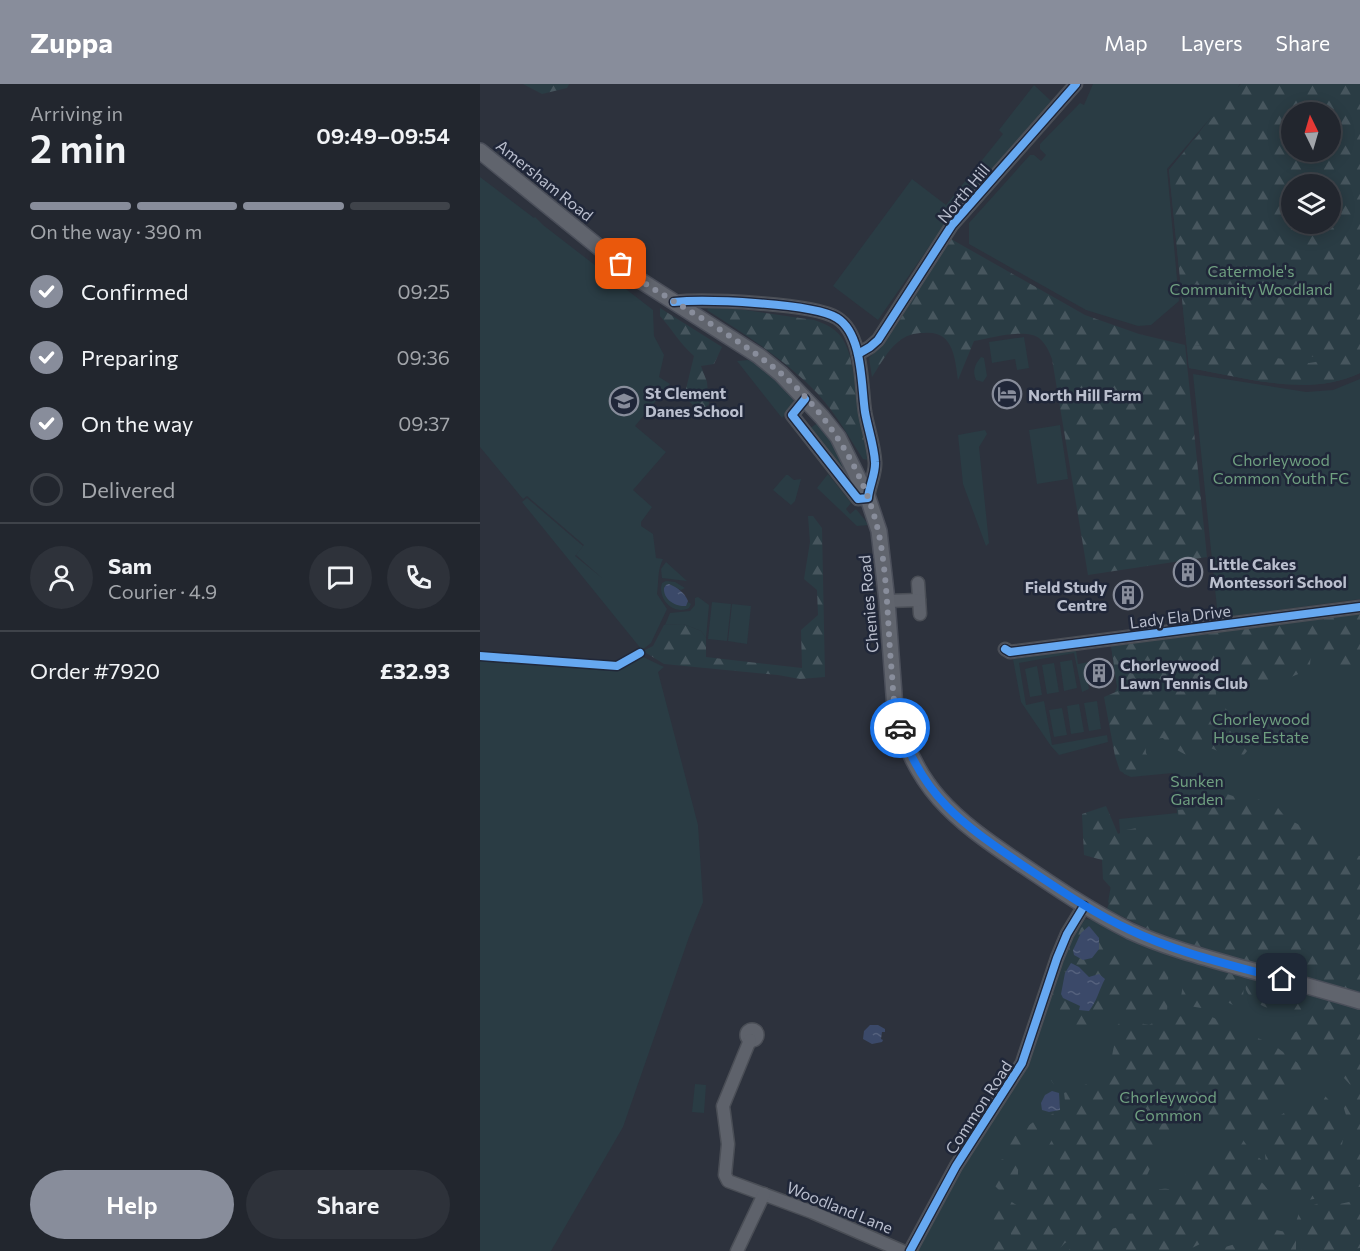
<!DOCTYPE html>
<meta charset="utf-8">
<style>
body{margin:0;font-family:Commissioner,sans-serif;background:#2e323a;color:#f1f3f6;height:100vh;display:flex;flex-direction:column;font-size:22px;white-space:nowrap}
*{box-sizing:border-box;margin:0}
p{font-size:20px;color:#a2a5aa}
.icon{flex:none;width:33px;height:33px;fill:none;stroke:currentColor;stroke-width:2;stroke-linecap:round;stroke-linejoin:round}
.map{position:relative;flex:1;overflow:hidden}
.side{display:flex;flex-direction:column;background:#22262e;width:480px}
.side>*{flex:none}
.needle{width:39px;rotate:355deg}
.buttons{position:absolute;left:801px;top:18px;display:grid;gap:12px}
.buttons a{display:grid;place-items:center;width:60px;height:60px;border-radius:50%;background:#22262e;box-shadow:0 3px 15px #0003,0 0 0 2px #3f434a;font-size:30px}
.pin{position:absolute;display:grid;place-items:center;width:51px;height:51px;color:#fff;margin:-26px;border-radius:12px;box-shadow:0 3px 9px #0006}
.courier{position:absolute;display:grid;place-items:center;width:60px;height:60px;margin:-30px;border:4px solid #1a73e8;border-radius:50%;background:#fff;color:#222;box-shadow:0 2px 8px #0007}
.head em{font-style:normal;font-weight:600}
.head div{display:flex;flex-direction:column-reverse}
.head{display:flex;align-items:center;justify-content:space-between;height:102px;padding:0 30px}
h1{font-size:39px;font-weight:600;line-height:45px}
.bar{display:grid;grid-template-columns:repeat(4,1fr);gap:9px 6px;align-content:center;height:72px;padding:0 30px}
.bar i{height:8px;border-radius:4px;background:#3f434a}
.bar .current{background:#888d9b}
.bar p{grid-column:span 4}
.line{display:flex;align-items:center;gap:15px;padding:0 30px;border-top:2px solid #3f434a}
.line div{flex:1}
.round{display:grid;place-items:center;flex:none;width:63px;height:63px;border-radius:32px;background:#2e323a}
ol{padding:0 30px;list-style:none}
li{display:flex;align-items:center;gap:18px;height:66px}
li p{margin-inline-start:auto}
li .icon{padding:6px;border-radius:50%;background:#888d9b;color:#fff;stroke-width:4}
li:last-child{color:#a2a5aa}
li i{width:33px;height:33px;border:3px solid #3f434a;border-radius:50%}
.cta{display:flex;gap:12px;margin-top:auto;padding:12px 30px}
.cta a{flex:1;height:69px;border-radius:36px;background:#888d9b;color:#fff;font-size:24px;font-weight:600;line-height:69px;text-align:center}
.cta a+a{background:#2e323a;color:#f1f3f6}
header{display:flex;align-items:center;gap:36px;box-sizing:border-box;height:84px;padding:0 30px;background:#888d9b;color:#fff}
header strong{font-size:28px}
nav{display:flex;gap:33px;margin-inline-start:auto;font-size:21px}
main{display:flex;flex:1;min-height:0}
.map>svg:first-child{display:block}
.green{fill:#2a3c44;fill-rule:evenodd}
.forest{fill:url(#forest-firs);fill-rule:evenodd}
.water{fill:url(#water-ripples)}
.lines{fill:none;stroke-linecap:round;stroke-linejoin:round}
.minor-casing{stroke:#4a4e56;stroke-width:15}
.major-casing{stroke:#4b4f5a;stroke-width:18}
.minor{stroke:#5e626b;stroke-width:12}
.major{stroke:#60646d;stroke-width:15}
.cycleway-casing{stroke:#202739;stroke-width:11}
.cycleway{stroke:#66a8f1;stroke-width:8}
.done{stroke:#888d9b;stroke-width:6;stroke-dasharray:0 10.8}
.route{stroke:#1a73e8;stroke-width:8}
.labels{text-anchor:middle;dominant-baseline:central;stroke-width:5;stroke-linejoin:round;paint-order:stroke}
.street-label{font-size:16px;fill:#b9becd;stroke:#202739}
.park-label{font-size:16px;fill:#6f9f80;stroke:#202739}
.poi-label{font-size:16px;font-weight:bold;fill:#b9becd;stroke:#202739;text-anchor:start}
</style>
<header>
<strong>Zuppa</strong>
<nav><a>Map</a><a>Layers</a><a>Share</a></nav>
</header>
<main>
<section class="side">
<div class="head"><div><h1>2 min</h1><p>Arriving in</p></div><em>09:49–09:54</em></div>
<div class="bar"><i class="current"></i><i class="current"></i><i class="current"></i><i></i><p>On the way · 390 m</p></div>
<ol>
<li><svg class="icon" aria-label="check" viewBox="0 0 24 24"><path d="M5 12l5 5 9-10"/></svg>Confirmed<p>09:25</p></li>
<li><svg class="icon" aria-label="check" viewBox="0 0 24 24"><path d="M5 12l5 5 9-10"/></svg>Preparing<p>09:36</p></li>
<li><svg class="icon" aria-label="check" viewBox="0 0 24 24"><path d="M5 12l5 5 9-10"/></svg>On the way<p>09:37</p></li>
<li><i></i>Delivered</li>
</ol>
<div class="line" style="height:108px"><a class="round"><svg class="icon" aria-label="person" viewBox="0 0 24 24"><circle cx="12" cy="8" r="4"/><path d="M4 21q1-7 8-7t8 7"/></svg></a><div><b>Sam</b><p>Courier · 4.9</p></div><a class="round"><svg class="icon" aria-label="chat" viewBox="0 0 24 24"><path d="M4 5h16v11H9l-5 4z"/></svg></a><a class="round"><svg class="icon" aria-label="phone" viewBox="0 0 24 24"><path d="M5 4h4l2 5-3 2q2 4 5 5l2-3 5 2v4C11 20 4 13 5 4z"/></svg></a></div>
<div class="line" style="height:78px"><div>Order #7920</div><b>£32.93</b></div>
<div class="cta"><a>Help</a><a>Share</a></div>
</section>
<div class="map">
<svg width="880" height="1167" viewBox="0 0 880 1167">
<defs>
<pattern id="forest-firs" width="22" height="20" patternUnits="userSpaceOnUse" patternTransform="scale(1.5)"><rect width="22" height="20" fill="#2a3c44"/><path d="M5 1l3.5 6h-7zM16 11l3.5 6h-7z" fill="#47565e"/></pattern>
<pattern id="water-ripples" width="26" height="14" patternUnits="userSpaceOnUse" patternTransform="scale(1.5)"><rect width="26" height="14" fill="#3b4969"/><path d="M2 4q2-2 4 0t4 0M15 11q2-2 4 0t4 0" fill="none" stroke="#55617d"/></pattern>
</defs>
<rect width="100%" height="100%" fill="#2d323d"/>
<!-- green -->
<g class="green">
<path d="M613 0H760L758 3 761 0H880V289C828 314 764 293 709 284L689 86 732 32 687 85 699 217 671 241 658 242 606 226 489 160V139L550 71H554L561 77 566 71 560 65V60L600 19 604 21ZM812 28H850V68H812ZM812 100H850V140H812Z"/>
<path d="M554 1 571 17 467 137 398 236 353 202 432 95 466 121 523 50 519 46Z"/>
<path d="M0 93 54 134 55 133 63 141 173 226 174 252 184 271 179 293 190 300 155 342 186 368 153 406 172 423 161 438V442L173 450 176 474 183 475C177 487 179 496 177 510L187 525 171 559 162 566 42 418 47 414 103 462 95 472 122 494 96 471 104 461 47 412 43 415 0 363Z"/>
<path d="M544 253 549 284 537 286 535 275 512 279 509 258Z"/>
<path d="M501 273 504 274 507 292 503 298 496 296C492 287 495 280 501 273Z"/>
<path d="M268 276C281 279 314 305 314 319L302 334 257 277Z"/>
<path d="M713 290 826 308 853 306 880 295V515L738 534Z"/>
<path d="M339 338 356 362 375 401 329 345Z"/>
<path d="M580 341 588 395 557 400 549 346Z"/>
<path d="M505 346 507 350 499 363 509 459 506 462 483 400 478 351Z"/>
<path d="M348 390 371 419 366 425 370 430 376 425 389 441 377 442 337 404Z"/>
<path d="M306 391H308L314 396 321 395 315 417 311 421 293 406Z"/>
<path d="M186 478 207 497 182 494 181 485Z"/>
<path d="M186 497 195 498 205 504 201 506 189 500 207 520 208 518 211 520 209 524C193 532 177 514 182 499Z"/>
<path d="M218 513 229 521 226 554 221 547 203 540 185 541 190 529 210 527 215 521V514Z"/>
<path d="M232 518 251 520 247 557 228 555Z"/>
<path d="M252 520 271 522 267 560 248 557Z"/>
<path d="M880 528V908L632 822 628 818 640 749 639 735 697 729 693 689 651 693 644 690 638 673 633 613 637 603 631 563 633 560Z"/>
<path d="M596 566 598 580 609 578 611 587 606 589 609 605 602 608 594 569 539 579 546 621 564 617 572 661 627 651 628 658 579 671 571 662 541 618 533 575Z"/>
<path d="M159 571 184 583 178 588 218 741 223 818 209 853 143 1043 71 1167H0V574L137 584Z"/>
<path d="M592 576 597 604 584 607 580 578Z"/>
<path d="M574 579 579 608 567 610 562 581Z"/>
<path d="M557 582 562 611 550 613 545 585Z"/>
<path d="M617 617 621 645 609 647 604 619Z"/>
<path d="M599 620 604 648 591 650 587 622Z"/>
<path d="M582 624 587 651 574 653 569 626Z"/>
<path d="M605 835 615 836 880 921V1167H436L497 1059 542 993 588 862Z"/>
<path d="M215 1000 226 1001 224 1029 212 1028Z"/>
</g>
<!-- forest -->
<g class="forest">
<path d="M43 0H89L87 4 62 10Z"/>
<path d="M761 0H880V245L858 264 844 272 825 273 713 261 829 279 848 276 859 270 880 252V289C828 314 764 293 709 284L689 86ZM812 28H850V68H812ZM812 100H850V140H812Z"/>
<path d="M471 155 605 231 659 250 705 261 727 473 608 491 572 275C569 267 566 260 559 254 546 244 510 254 494 257L478 296C475 273 473 246 444 249 434 249 426 251 418 258 407 267 400 281 392 293L389 274 412 248Z"/>
<path d="M231 221 334 236C355 243 363 250 370 272L390 376 383 375C369 353 356 330 338 310 306 276 266 251 227 226Z"/>
<path d="M180 224 242 263 234 280 221 282 227 298 229 320 221 328 204 313 214 272C200 260 192 245 180 232Z"/>
<path d="M328 432H333L342 444 345 593 320 595 298 591 184 580 163 567 173 562 184 541 203 540 221 547 226 554V573L322 584 321 546 338 531 337 506 324 495 330 458Z"/>
<path d="M880 528V582L852 585 847 568 839 566 831 568 830 581 827 588C818 589 812 593 804 596 786 605 770 594 754 585L734 592 737 619 761 635 765 646 756 654 767 667 760 676 723 661 706 671 690 662 683 654 665 656 666 669 674 683 670 689 648 691 640 687 635 672 624 613 638 607 631 561Z"/>
<path d="M738 707 759 714H773L795 720 806 734 880 772V910L714 863 668 845 627 825 633 806 623 795 622 776 604 771 602 730 626 722 638 750 646 746 657 744 670 755 700 753 698 726 739 722Z"/>
<path d="M609 838 617 846 621 856 625 854C641 865 645 881 667 871L666 860 687 869C691 885 688 892 687 907 687 914 688 920 687 927L671 929 667 926 642 932 635 930 627 912 626 902 618 897 614 889C605 888 599 893 591 893L584 887C584 877 586 870 591 861H594L601 844Z"/>
<path d="M719 875C744 882 741 901 738 924L734 926 709 922 701 918C701 904 707 883 719 875Z"/>
<path d="M745 886H761C763 898 766 910 760 922H755L743 916 742 896Z"/>
<path d="M766 892 817 907C810 914 803 922 793 924 783 925 770 915 766 906 765 902 766 896 766 892Z"/>
<path d="M580 899C596 903 602 916 619 916L632 933 617 946 596 952 582 942 566 920 571 903Z"/>
<path d="M825 908 880 923V961L872 963V969L880 974V1103L867 1101 868 1109C851 1110 825 1120 811 1115 801 1112 792 1101 785 1094 787 1079 784 1069 785 1054L770 1044 787 1032 801 1031 825 1015 842 1009C853 1020 857 1024 851 1038L864 1050 861 1066 869 1071 878 1056 868 1038 860 1011 873 1004C864 993 854 985 847 972H838L828 979 799 957 819 946 820 941 814 926Z"/>
<path d="M712 929 732 933 795 962 826 985 827 994 813 1002 796 1005 791 1018H778L773 1031 750 1055 741 1053C732 1033 720 1025 699 1032L695 1042 703 1048 677 1058 673 1078 663 1100 646 1117 626 1128 607 1150 585 1159 577 1167H501L504 1160 515 1156 524 1159 531 1154V1148C547 1103 561 1072 587 1031L584 1009 612 998 629 988 638 940 650 937 669 941 686 932 698 933Z"/>
<path d="M587 987 594 997 578 1007 571 996 577 989Z"/>
<path d="M576 1028 583 1036C567 1046 554 1056 545 1073L535 1076 524 1065 531 1052 543 1051 548 1042 560 1033 563 1035Z"/>
<path d="M761 1053 770 1066 784 1078 776 1092C795 1113 797 1113 787 1141L770 1135 758 1141 751 1155 734 1153 706 1167H588L594 1160 609 1158 623 1147 639 1143 644 1130 662 1129 663 1112C680 1104 685 1101 701 1111L707 1086 720 1082 730 1070 751 1063Z"/>
<path d="M522 1075 538 1082V1101L530 1112 523 1110 513 1100 515 1084Z"/>
<path d="M880 1111V1164L873 1165 871 1167H823L821 1165 822 1149 816 1138 820 1126 839 1119 855 1121 869 1118Z"/>
<path d="M527 1115 538 1122 527 1141 525 1151H517L511 1139 516 1119Z"/>
<path d="M791 1145 806 1148 816 1154V1167H733C751 1160 778 1156 791 1145Z"/>
</g>
<!-- water -->
<g class="water">
<path d="M189 500C198 504 204 508 208 517L206 522C195 523 183 515 184 504L186 501Z"/>
<path d="M609 842 619 854V865L612 874 603 876 594 871 593 866 601 849Z"/>
<path d="M591 879 599 883 609 893 619 890 625 895C619 906 617 917 609 927L599 926 600 922 583 914 581 910 585 889Z"/>
<path d="M390 941H398L405 945V948H402L401 955 403 956 402 958 392 960 383 955 384 947Z"/>
<path d="M572 1007 579 1009 580 1026 569 1028 562 1026 561 1019 565 1011Z"/>
</g>
<g class="lines">
<!-- minor casing -->
<g class="minor-casing">
<g id="minor">
<path d="M194 218C225 215 333 219 357 234 383 250 381 301 385 328 388 345 394 361 395 378 396 389 389 402 388 414L378 415 312 331 325 315"/>
<path d="M378 270 390 263 398 256 472 141 596 0"/>
<path d="M438 499 440 530"/>
<path d="M407 517 439 516"/>
<path d="M525 565 530 568 880 523"/>
<circle cx="272" cy="951" r="5.5"/>
<path d="M270 956 243 1022 248 1060 245 1091 248 1097 332 1128 422 1167"/>
<path d="M257 1167 284 1110"/>
<path d="M430 1167 476 1082 542 979 577 874 587 850 604 822"/>
</g>
</g>
<!-- major casing -->
<g class="major-casing">
<path id="major" d="M0 67 158 195 279 272 301 290 342 333 358 353 388 414 399 447 407 517 415 624C433 703 474 735 538 778 575 803 610 827 650 847 687 864 727 874 766 885 804 895 842 906 880 917"/>
</g>
<!-- minor -->
<use href="#minor" class="minor"/>
<!-- major -->
<use href="#major" class="major"/>
<!-- cycleway casing -->
<g class="cycleway-casing">
<g id="cycleway">
<path d="M194 218C225 215 333 219 357 234 383 250 381 301 385 328 388 345 394 361 395 378 396 389 389 402 388 414L378 415 312 331 325 315"/>
<path d="M378 270 390 263 398 256 472 141 596 0"/>
<path d="M525 565 530 568 880 523"/>
<path d="M0 572 137 582 160 569"/>
<path d="M430 1167 476 1082 542 979 577 874 587 850 604 822"/>
</g>
</g>
<!-- cycleway -->
<use href="#cycleway" class="cycleway"/>
</g>
<g class="lines">
<!-- done -->
<path class="done" d="M141 180 158 195C205 225 255 252 298 287 351 331 393 400 402 468 408 509 408 550 412 590 413 608 414 627 420 644"/>
<!-- route -->
<path class="route" d="M420 644C444 714 483 740 541 780 577 804 611 828 650 846 698 869 751 881 802 895"/>
</g>
<!-- icons -->
<defs>
<g id="hotel-ring" transform="scale(1.5)"><circle r="9.5" fill="#202739" stroke="#888d9b" stroke-width="1.5"/><path d="M-6-4.5h1.5V1H6V5H4.5V3h-9V5H-6ZM-4 0a1.8 1.8 0 1 1 3.6 0ZM.5 0V-2.5h3Q6-2.5 6 0Z" fill="#888d9b"/></g>
<g id="school-ring" transform="scale(1.5)"><circle r="9.5" fill="#202739" stroke="#888d9b" stroke-width="1.5"/><path d="M0-5L7-2L0 1L-7-2ZM-4 1L0 2.5L4 1V4Q0 6-4 4Z" fill="#888d9b"/></g>
<g id="building-ring" transform="scale(1.5)"><circle r="9.5" fill="#202739" stroke="#888d9b" stroke-width="1.5"/><path d="M-4-6H4V6H1V3H-1V6H-4ZM-2.5-4.3h1.7v1.8h-1.7ZM.8-4.3h1.7v1.8H.8ZM-2.5-1h1.7V.8h-1.7ZM.8-1h1.7V.8H.8Z" fill="#888d9b"/></g>
</defs>
<g fill-rule="evenodd">
<use href="#hotel-ring" x="527" y="310"/>
<use href="#school-ring" x="144" y="317"/>
<use href="#building-ring" x="708" y="488"/>
<use href="#building-ring" x="648" y="511"/>
<use href="#building-ring" x="619" y="589"/>
</g>
<g class="labels">
<!-- street labels -->
<g class="street-label">
<text transform="translate(65 96) rotate(39)">Amersham Road</text>
<text transform="translate(483 109) rotate(-50)">North Hill</text>
<text transform="translate(388 520) rotate(-95)">Chenies Road</text>
<text transform="translate(700 532) rotate(-7)">Lady Ela Drive</text>
<text transform="translate(498 1023) rotate(-57)">Common Road</text>
<text transform="translate(360 1123) rotate(22)">Woodland Lane</text>
</g>
<!-- park labels -->
<g class="park-label">
<text x="771" y="186">Catermole's<tspan x="771" dy="18">Community Woodland</tspan></text>
<text x="801" y="375">Chorleywood<tspan x="801" dy="18">Common Youth FC</tspan></text>
<text x="781" y="634">Chorleywood<tspan x="781" dy="18">House Estate</tspan></text>
<text x="717" y="696">Sunken<tspan x="717" dy="18">Garden</tspan></text>
<text x="688" y="1012">Chorleywood<tspan x="688" dy="18">Common</tspan></text>
</g>
<!-- poi labels -->
<g class="poi-label">
<text x="165" y="308">St Clement<tspan x="165" dy="18">Danes School</tspan></text>
<text x="548" y="310">North Hill Farm</text>
<text x="729" y="479">Little Cakes<tspan x="729" dy="18">Montessori School</tspan></text>
<text x="627" y="502" text-anchor="end">Field Study<tspan x="627" dy="18">Centre</tspan></text>
<text x="640" y="580">Chorleywood<tspan x="640" dy="18">Lawn Tennis Club</tspan></text>
</g>
</g>
</svg>
<div class="buttons">
<a><svg class="needle" viewBox="-14 -14 28 28"><path d="M0-13l5 13h-10z" fill="#e53935"/><path d="M0 13l5-13h-10z" fill="#a2a5aa"/></svg></a>
<a><svg class="icon" aria-label="layers" viewBox="0 0 24 24"><path d="M12 4l9 5-9 5-9-5zM3 14l9 5 9-5"/></svg></a>
</div>
<div class="pin" style="left:141px;top:180px;background:#ea580c"><svg class="icon" aria-label="bag" viewBox="0 0 24 24"><path d="M5 8h14l-1 12H6zM9 8a3 3 0 0 1 6 0"/></svg></div>
<div class="pin" style="left:802px;top:895px;background:#1f2937"><svg class="icon" aria-label="home" viewBox="0 0 24 24"><path d="M3 11l9-7 9 7M6 9v11h12V9"/></svg></div>
<div class="courier" style="left:420px;top:644px"><svg class="icon" aria-label="car" viewBox="0 0 24 24"><path d="M5 17H2v-5l4-1 3-4h7l3 4 3 1v5h-3M9 17h6M6 11h13"/><circle cx="7" cy="17" r="2"/><circle cx="17" cy="17" r="2"/></svg></div>
</div>
</main>
